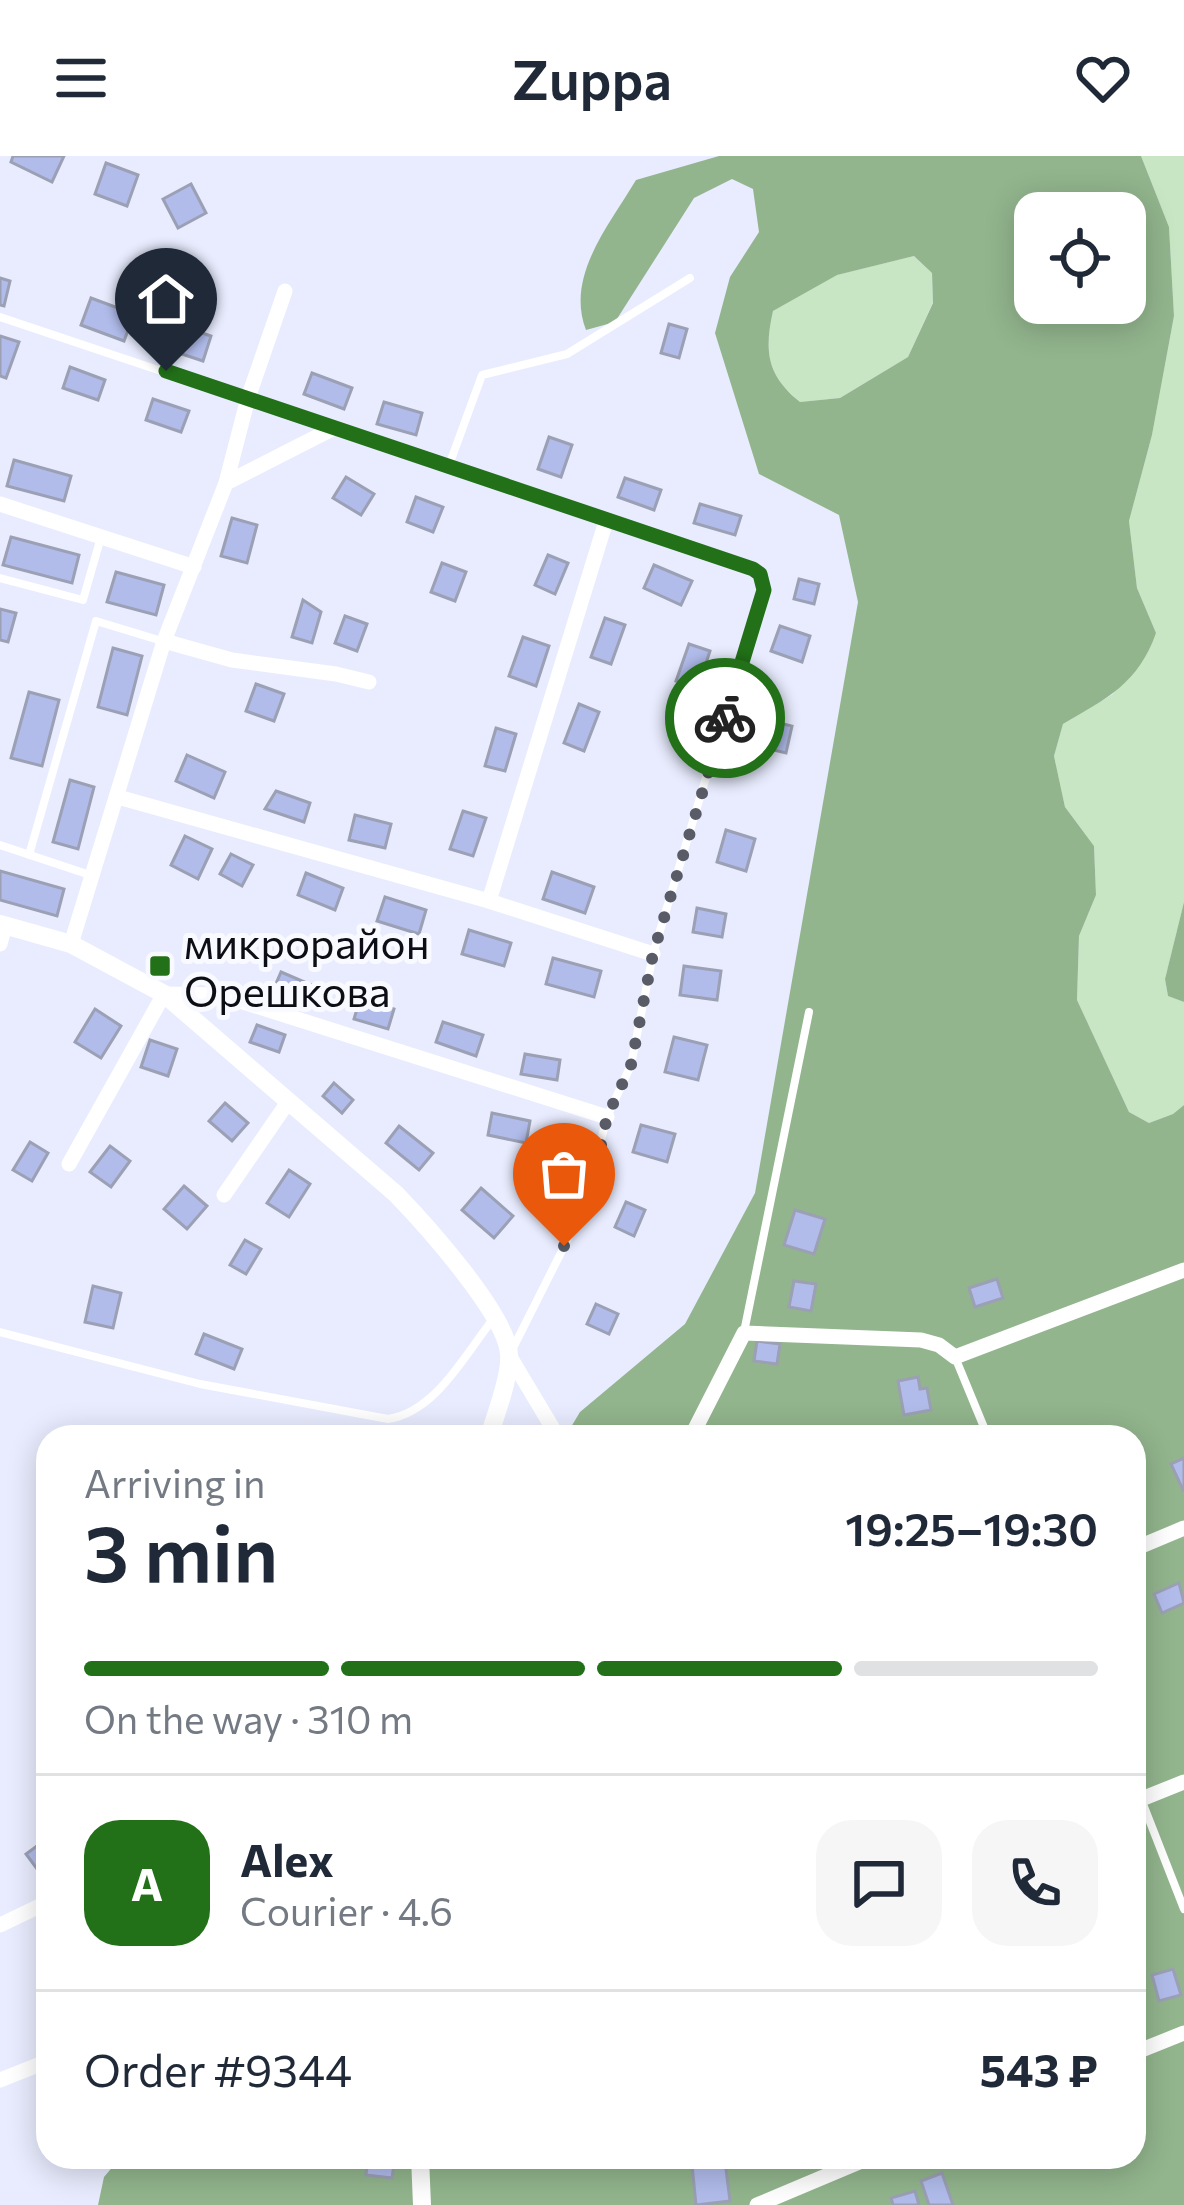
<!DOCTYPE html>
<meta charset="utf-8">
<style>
body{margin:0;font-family:Commissioner,sans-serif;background:#f6f6f7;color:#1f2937;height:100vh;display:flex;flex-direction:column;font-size:45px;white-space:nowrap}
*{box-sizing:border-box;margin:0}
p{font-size:39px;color:#747a83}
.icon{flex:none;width:66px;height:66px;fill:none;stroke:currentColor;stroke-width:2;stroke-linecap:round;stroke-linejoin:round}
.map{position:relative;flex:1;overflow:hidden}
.side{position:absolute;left:36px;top:1269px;width:1110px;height:744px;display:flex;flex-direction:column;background:#fff;border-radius:36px;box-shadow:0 6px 30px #0003}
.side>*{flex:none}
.tools{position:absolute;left:1014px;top:36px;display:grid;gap:24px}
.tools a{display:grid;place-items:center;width:132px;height:132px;border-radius:24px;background:#fff;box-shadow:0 6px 30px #0003;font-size:60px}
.pin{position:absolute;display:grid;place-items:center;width:102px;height:102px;color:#fff;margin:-123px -51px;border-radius:50% 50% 50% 0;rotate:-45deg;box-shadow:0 0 12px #0007}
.pin .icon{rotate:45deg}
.courier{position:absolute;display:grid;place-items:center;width:120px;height:120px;margin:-60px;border:9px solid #227118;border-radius:50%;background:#fff;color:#222;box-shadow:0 3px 15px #0007}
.summary em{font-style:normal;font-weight:600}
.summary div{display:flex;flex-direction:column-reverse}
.summary{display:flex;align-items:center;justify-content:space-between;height:204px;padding:0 48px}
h1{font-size:78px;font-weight:600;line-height:90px}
.bar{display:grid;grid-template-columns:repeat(4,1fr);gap:18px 12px;align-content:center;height:144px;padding:0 48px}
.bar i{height:15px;border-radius:9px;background:#e0e1e3}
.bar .current{background:#227118}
.bar p{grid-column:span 4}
.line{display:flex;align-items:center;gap:30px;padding:0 48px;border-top:3px solid #e0e1e3}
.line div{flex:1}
.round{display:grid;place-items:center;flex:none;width:126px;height:126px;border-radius:36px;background:#f6f6f7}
header{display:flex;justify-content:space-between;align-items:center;height:156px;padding:0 48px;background:#fff;font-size:54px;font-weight:600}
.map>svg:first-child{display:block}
.green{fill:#c8e6c3}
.forest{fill:#92b58d;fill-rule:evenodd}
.building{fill:#b1bceb;stroke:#9ba0b4;stroke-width:3}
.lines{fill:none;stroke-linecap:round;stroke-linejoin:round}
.service{stroke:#fff;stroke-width:8}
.minor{stroke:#fff;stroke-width:15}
.tertiary{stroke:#fff;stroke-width:18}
.done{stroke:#595c67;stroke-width:12;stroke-dasharray:0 21.6}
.route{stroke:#227118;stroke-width:15}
.poi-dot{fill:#227118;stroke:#f9faff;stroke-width:4.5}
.labels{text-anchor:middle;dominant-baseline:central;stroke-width:10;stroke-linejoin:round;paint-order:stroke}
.poi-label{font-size:42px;fill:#0c0e15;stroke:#f9faff;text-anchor:start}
</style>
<header><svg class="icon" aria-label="menu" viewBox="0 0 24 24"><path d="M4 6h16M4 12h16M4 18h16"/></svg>Zuppa<svg class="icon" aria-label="heart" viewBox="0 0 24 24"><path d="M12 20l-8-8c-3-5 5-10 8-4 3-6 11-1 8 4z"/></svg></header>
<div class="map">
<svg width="1184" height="2049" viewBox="0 0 1184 2049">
<rect width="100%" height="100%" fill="#e8ecfe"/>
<!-- green -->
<g class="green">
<path d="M1141 0H1184V746L1165 823 1168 840 1184 846V949L1173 958 1149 967 1129 956 1077 844 1079 780 1096 739 1094 690 1065 651 1054 600 1063 568 1113 538 1156 477 1137 432 1129 365 1152 279 1174 160 1169 71Z"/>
<path d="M914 100 932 117 933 146 908 201 840 242 800 246C767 219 764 197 773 155L836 119Z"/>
</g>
<!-- forest -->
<g class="forest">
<path d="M719 0H1141L1169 71 1174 160 1152 279 1129 365 1137 432 1156 477C1138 528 1107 542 1063 568L1054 600 1065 651 1094 690 1096 739 1079 780 1077 844 1129 956 1149 967 1173 958 1184 949V2049H98L104 2021 121 2001H1134V1281H565L580 1256 685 1168 755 1037 858 446 839 359 759 318 715 177 730 121 759 76 753 33 732 23 694 42 615 166 586 174C565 120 610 68 636 24ZM1035 57H1125V147H1035ZM914 100 932 117 933 147 908 201 840 242 800 246C767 219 764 196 773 155L837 119Z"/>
<path d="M1184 746V846L1168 840 1165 823Z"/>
</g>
<!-- building -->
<g class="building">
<path d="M13 0H64L52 26 11 6Z"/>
<path d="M106 7 138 19 127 50 95 38Z"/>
<path d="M191 28 206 57 178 72 163 43Z"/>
<path d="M0 122 10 125 4 150 0 149Z"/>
<path d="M91 142 134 158 124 185 81 169Z"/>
<path d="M173 167 211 180 203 205 164 192Z"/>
<path d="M669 168 687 173 679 202 661 197Z"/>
<path d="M0 180 19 186 6 222 0 220Z"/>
<path d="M70 211 105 224 98 244 63 232Z"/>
<path d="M312 217 352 232 344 253 304 238Z"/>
<path d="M153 243 189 255 181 276 146 264Z"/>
<path d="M384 246 422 257 416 279 377 268Z"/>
<path d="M549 281 572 289 561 321 538 313Z"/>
<path d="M14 304 71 320 64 345 7 330Z"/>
<path d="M346 321 374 338 361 359 333 342Z"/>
<path d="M625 322 661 334 654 354 618 341Z"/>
<path d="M416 341 443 351 433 376 407 366Z"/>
<path d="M700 348 741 360 735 379 694 367Z"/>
<path d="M232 362 257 369 247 407 221 400Z"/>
<path d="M11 381 79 399 72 427 3 409Z"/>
<path d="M548 399 568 407 555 438 535 429Z"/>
<path d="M442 407 466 416 455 445 431 436Z"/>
<path d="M654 409 692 425 681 449 644 432Z"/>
<path d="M116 416 164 429 156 459 107 446Z"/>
<path d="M799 423 819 428 814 448 794 443Z"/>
<path d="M303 444 321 456 312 487 292 481Z"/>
<path d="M0 453 16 457 8 486 0 484Z"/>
<path d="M345 460 367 468 357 495 335 487Z"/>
<path d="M605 462 625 469 611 508 591 501Z"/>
<path d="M780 470 810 480 802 506 771 495Z"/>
<path d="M523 481 549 490 536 530 509 520Z"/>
<path d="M689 488 710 495 698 532 676 525Z"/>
<path d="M113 492 142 500 127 559 98 551Z"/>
<path d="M256 528 284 538 274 565 246 555Z"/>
<path d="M29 536 59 544 42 610 11 602Z"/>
<path d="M579 548 599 556 584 595 564 587Z"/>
<path d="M755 561 792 570 786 597 748 588Z"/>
<path d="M496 572 516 578 505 615 485 610Z"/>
<path d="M187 599 225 616 214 642 176 625Z"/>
<path d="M70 624 94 631 78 693 53 686Z"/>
<path d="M276 635 310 647 304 666 265 653Z"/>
<path d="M463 655 486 662 473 700 450 693Z"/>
<path d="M355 659 391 668 385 692 349 684Z"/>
<path d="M726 674 755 683 746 715 717 706Z"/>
<path d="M185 680 212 693 198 723 171 709Z"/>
<path d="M231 698 253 709 242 730 220 718Z"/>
<path d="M0 715 64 733 57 760 0 744Z"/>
<path d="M552 716 594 731 585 757 543 743Z"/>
<path d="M306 717 343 732 335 754 298 739Z"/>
<path d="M385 741 426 754 419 778 377 765Z"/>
<path d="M697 752 726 758 722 781 693 776Z"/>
<path d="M469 774 511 787 504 810 462 798Z"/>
<path d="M553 802 601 815 594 841 546 828Z"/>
<path d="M684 810 721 815 717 844 680 839Z"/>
<path d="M281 816 314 830 306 851 272 837Z"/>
<path d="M360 843 394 853 388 873 354 863Z"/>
<path d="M95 853 121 870 101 902 75 886Z"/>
<path d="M443 866 483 879 476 900 436 886Z"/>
<path d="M257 869 285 879 279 896 250 886Z"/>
<path d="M674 881 707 889 698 924 665 916Z"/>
<path d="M150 884 177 893 168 920 141 911Z"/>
<path d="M525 898 560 904 557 924 521 918Z"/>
<path d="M334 927 353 944 342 957 323 940Z"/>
<path d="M225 947 248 967 232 985 209 965Z"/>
<path d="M492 957 530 965 526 987 488 979Z"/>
<path d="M641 969 675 978 667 1006 633 996Z"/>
<path d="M399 970 433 997 419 1014 386 987Z"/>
<path d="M30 986 48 997 32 1025 13 1014Z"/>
<path d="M110 990 130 1005 111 1031 90 1016Z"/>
<path d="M289 1014 310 1028 289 1061 267 1047Z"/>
<path d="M184 1030 207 1050 187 1073 164 1053Z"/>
<path d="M481 1032 513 1060 494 1082 462 1054Z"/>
<path d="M626 1046 645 1054 634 1080 615 1071Z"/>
<path d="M795 1054 825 1063 814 1098 784 1089Z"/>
<path d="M245 1084 261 1093 246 1118 230 1109Z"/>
<path d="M997 1123 1003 1142 975 1151 969 1132Z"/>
<path d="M794 1125 816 1128 811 1155 789 1151Z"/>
<path d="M93 1130 121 1137 113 1172 85 1166Z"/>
<path d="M596 1148 618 1158 609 1178 587 1168Z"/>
<path d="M204 1178 242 1193 234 1213 196 1198Z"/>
<path d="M757 1185 780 1188 777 1208 754 1205Z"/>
<path d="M918 1221 920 1233 927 1232 931 1254 904 1259 898 1225Z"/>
<path d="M1184 1302V1333L1183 1334 1171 1308Z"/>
<path d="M1179 1427 1184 1447 1162 1457 1154 1438Z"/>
<path d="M45 1684 48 1711 40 1717 26 1698Z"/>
<path d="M1173 1813 1181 1839 1159 1845 1152 1819Z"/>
<path d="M368 2001H395L392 2022 366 2019Z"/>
<path d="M725 2005 730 2045 696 2049 692 2009Z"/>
<path d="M942 2017 953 2049H929L921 2025Z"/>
<path d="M915 2035 919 2049H893L891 2042Z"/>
</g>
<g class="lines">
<!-- service -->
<g class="service">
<path d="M0 161 753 413 765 425 653 798 631 909 607 961 583 1053 512 1194"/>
<path d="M448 312 482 219 567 198 690 122"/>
<path d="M0 422 83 444 101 381"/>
<path d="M0 689 90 719"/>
<path d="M29 699 96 465 162 485"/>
<path d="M0 1176 200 1228 388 1263C436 1256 465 1198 494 1162"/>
<path d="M744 1176 809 856"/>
<path d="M955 1201 988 1281"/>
<path d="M1134 1625 1184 1753"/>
</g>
<!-- minor -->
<g class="minor">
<path d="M226 327 332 273"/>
<path d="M0 348 194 411"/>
<path d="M164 485 232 504 336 518 369 526"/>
<path d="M118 641 489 745 606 365"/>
<path d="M489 745 653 798"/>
<path d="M0 788 5 770"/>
<path d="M71 788 164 485 226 327 248 242 285 135"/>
<path d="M69 1008 164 838 221 839 607 961"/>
<path d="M224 1039 288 946"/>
<path d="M509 1199 558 1281"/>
<path d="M691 1281 744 1177 921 1184 939 1189 955 1201 1184 1114"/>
<path d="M1134 1393 1184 1372"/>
<path d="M1134 1646 1184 1626"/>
<path d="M0 1769 48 1746"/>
<path d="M1134 1897 1184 1877"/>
<path d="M0 1924 48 1905"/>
<path d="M757 2049 871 2001"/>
</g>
<!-- tertiary -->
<g class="tertiary">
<path d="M0 768 71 788 164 838 396 1038C425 1068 507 1159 509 1198 511 1219 495 1260 489 1281"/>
<path d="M420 2001 422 2049"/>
</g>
</g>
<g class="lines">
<!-- done -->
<path class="done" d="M564 1090 594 1022 607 961 631 909 653 798 725 562"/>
<!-- route -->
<path class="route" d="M166 215 753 413 760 418 764 434 725 562"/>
</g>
<!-- markers -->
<rect class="poi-dot" x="148" y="798" width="24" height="24" rx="6"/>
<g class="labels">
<!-- poi labels -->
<g class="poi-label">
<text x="184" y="786">микрорайон<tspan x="184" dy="48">Орешкова</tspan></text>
</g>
</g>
</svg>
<div class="tools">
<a><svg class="icon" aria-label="locate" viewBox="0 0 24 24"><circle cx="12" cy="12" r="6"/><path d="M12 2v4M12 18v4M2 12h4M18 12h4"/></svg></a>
</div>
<div class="pin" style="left:564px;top:1090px;background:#ea580c"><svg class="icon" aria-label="bag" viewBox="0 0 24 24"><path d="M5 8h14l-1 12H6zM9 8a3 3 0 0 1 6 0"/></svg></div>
<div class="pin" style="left:166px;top:215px;background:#1f2937"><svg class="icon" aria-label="home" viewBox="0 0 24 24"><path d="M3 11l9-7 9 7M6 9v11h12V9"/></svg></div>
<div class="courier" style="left:725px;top:562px"><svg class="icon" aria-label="bike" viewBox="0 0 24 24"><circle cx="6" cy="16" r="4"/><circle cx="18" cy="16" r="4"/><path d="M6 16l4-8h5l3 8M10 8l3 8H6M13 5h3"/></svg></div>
<section class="side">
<div class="summary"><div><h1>3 min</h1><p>Arriving in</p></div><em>19:25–19:30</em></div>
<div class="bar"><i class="current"></i><i class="current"></i><i class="current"></i><i></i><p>On the way · 310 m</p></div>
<div class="line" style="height:216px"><b class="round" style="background:#227118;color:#fff">A</b><div><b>Alex</b><p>Courier · 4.6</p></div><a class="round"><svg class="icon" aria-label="chat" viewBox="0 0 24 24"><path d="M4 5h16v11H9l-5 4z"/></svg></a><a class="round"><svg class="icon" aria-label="phone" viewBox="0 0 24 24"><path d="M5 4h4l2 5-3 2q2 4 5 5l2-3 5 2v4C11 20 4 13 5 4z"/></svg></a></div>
<div class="line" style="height:156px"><div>Order #9344</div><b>543 ₽</b></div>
</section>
</div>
